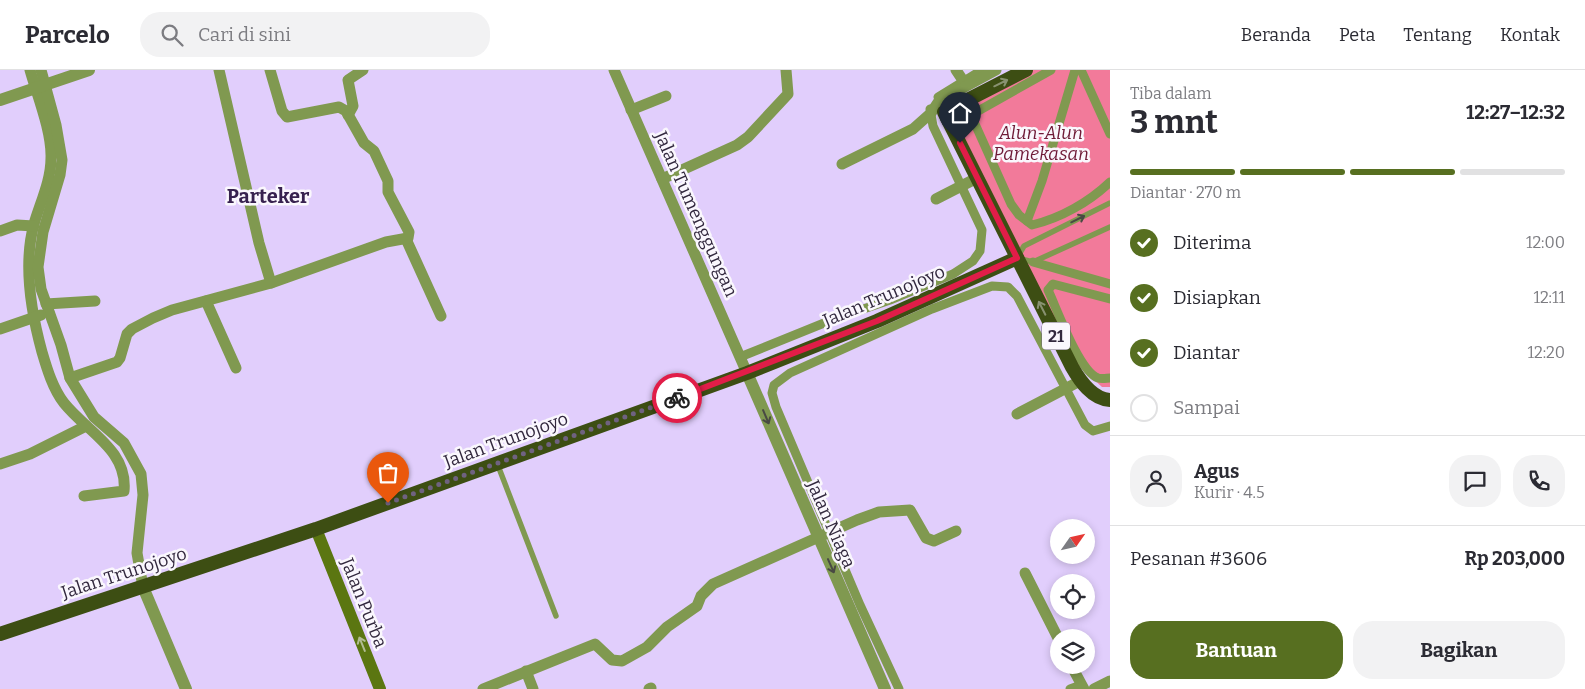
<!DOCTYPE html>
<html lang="id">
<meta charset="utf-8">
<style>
body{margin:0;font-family:Bitter,serif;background:#f2f2f3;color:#2b2b33;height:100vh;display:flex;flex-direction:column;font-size:19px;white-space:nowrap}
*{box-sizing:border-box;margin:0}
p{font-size:16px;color:#7c7c81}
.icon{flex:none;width:28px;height:28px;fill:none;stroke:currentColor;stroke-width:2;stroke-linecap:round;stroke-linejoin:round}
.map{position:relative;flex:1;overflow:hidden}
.panel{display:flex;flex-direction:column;background:#fff;width:475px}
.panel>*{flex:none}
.needle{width:32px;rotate:56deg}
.buttons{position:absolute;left:1050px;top:449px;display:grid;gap:10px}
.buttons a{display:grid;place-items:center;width:45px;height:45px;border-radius:50%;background:#fff;box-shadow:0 2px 8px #0003;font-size:25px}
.pin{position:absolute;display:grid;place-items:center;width:42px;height:42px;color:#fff;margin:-51px -21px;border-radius:50% 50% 50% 0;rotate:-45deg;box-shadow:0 0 5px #0007}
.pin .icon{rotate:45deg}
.courier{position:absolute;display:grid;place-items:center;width:50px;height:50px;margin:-25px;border:4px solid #e11d48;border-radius:50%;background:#fff;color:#222;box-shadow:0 1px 6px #0007}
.overview em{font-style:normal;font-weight:700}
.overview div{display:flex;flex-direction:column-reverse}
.overview{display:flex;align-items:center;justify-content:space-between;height:85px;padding:0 20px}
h1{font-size:32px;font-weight:700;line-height:38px}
.bar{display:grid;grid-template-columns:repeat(4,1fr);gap:8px 5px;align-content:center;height:60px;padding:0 20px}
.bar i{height:6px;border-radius:4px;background:#e1e1e2}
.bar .active{background:#576f20}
.bar p{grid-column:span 4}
.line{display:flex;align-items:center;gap:12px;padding:0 20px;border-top:1px solid #e1e1e2}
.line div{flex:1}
.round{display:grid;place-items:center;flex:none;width:52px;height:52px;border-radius:20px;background:#f2f2f3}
ol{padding:0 20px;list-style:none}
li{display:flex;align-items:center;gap:15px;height:55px}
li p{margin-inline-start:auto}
li .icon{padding:5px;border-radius:50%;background:#576f20;color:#fff;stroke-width:4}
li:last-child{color:#7c7c81}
li i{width:28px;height:28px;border:2px solid #e1e1e2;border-radius:50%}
.action{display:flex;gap:10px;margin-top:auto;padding:10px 20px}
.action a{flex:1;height:58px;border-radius:20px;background:#576f20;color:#fff;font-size:20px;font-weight:700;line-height:58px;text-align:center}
.action a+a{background:#f2f2f3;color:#2b2b33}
header{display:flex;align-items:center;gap:30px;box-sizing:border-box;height:70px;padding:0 25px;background:#fff;border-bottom:1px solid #e1e1e2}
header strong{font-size:24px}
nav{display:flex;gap:28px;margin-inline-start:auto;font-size:18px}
.search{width:350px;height:45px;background:#f2f2f3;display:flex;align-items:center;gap:12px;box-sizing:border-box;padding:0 18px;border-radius:20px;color:#7c7c81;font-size:19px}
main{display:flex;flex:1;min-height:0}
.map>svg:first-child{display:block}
.green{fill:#f27a9a}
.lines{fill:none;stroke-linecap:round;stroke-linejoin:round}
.service{stroke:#809950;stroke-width:5.5}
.pedestrian{stroke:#809950;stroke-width:9}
.minor{stroke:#809950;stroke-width:11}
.tertiary{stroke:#809950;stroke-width:12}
.secondary{stroke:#5b7611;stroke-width:12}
.trunk{stroke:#3d4e13;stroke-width:14}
.oneway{stroke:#899271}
.oneway2{stroke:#494a43}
.oneway3{stroke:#b2bd93}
.done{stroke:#6f6280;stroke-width:5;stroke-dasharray:0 9}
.route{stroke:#e11d48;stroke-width:6}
.labels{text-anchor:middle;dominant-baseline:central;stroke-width:5;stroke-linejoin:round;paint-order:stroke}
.shield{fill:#faf7fd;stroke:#6e6677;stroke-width:1}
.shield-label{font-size:16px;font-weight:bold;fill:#32283e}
.park-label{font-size:18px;font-style:italic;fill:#6f1a37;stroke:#faf7fd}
.street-label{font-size:18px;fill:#32283e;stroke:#faf7fd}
.quarter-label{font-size:20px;font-weight:bold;fill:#37214f;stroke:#faf7fd}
</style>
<header>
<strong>Parcelo</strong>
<div class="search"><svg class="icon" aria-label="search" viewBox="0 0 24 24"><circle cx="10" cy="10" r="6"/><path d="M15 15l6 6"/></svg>Cari di sini</div>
<nav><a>Beranda</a><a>Peta</a><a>Tentang</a><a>Kontak</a></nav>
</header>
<main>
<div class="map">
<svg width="1110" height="619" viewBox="0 0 1110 619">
<rect width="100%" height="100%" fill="#e1cefc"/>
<!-- green -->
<path class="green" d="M1033 0H1110V317H1102L1076 293 957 57 955 40Z"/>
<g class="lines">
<!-- service -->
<g class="service">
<path d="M1110 133 1024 176 1017 188 1033 192 1110 157"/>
<path d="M497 393 556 546"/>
</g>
<!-- pedestrian -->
<g class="pedestrian">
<path d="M1051 0 971 45 1011 134 1019 145 1032 155C1061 148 1089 132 1110 112"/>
<path d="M1081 0 1110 64"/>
<path d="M938 27 982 0"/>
<path d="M1027 151 1042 111 1075 0"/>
<path d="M1033 192 1110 214"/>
<path d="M1110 229 1053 214 1048 220C1057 239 1079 301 1098 308 1102 309 1107 308 1110 308"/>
<path d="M740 287 834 249 890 230 953 204 973 191 980 181 982 160 933 56 930 39"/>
<path d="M899 619 860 535 776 337 772 323 774 315 790 303 932 239 992 216 1008 217 1017 226 1085 355 1093 361 1110 356"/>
<path d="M1070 619 1081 615"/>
</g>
<!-- minor -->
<g class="minor">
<path d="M30 0C37 25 52 62 51 88 51 111 40 133 34 154 23 194 31 242 42 282 47 299 53 319 64 333 87 362 128 380 124 421L84 426"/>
<path d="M41 0 56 55 62 90 60 105 43 162 38 197 41 219 61 275 70 308 94 347 124 373 141 404 143 425 137 483 143 517"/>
<path d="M219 0 259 173 271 213"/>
<path d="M614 0 747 303"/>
<path d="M956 0 966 15"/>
<path d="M631 40 666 26"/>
<path d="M348 45 353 36 348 10 363 0"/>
<path d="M842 94 913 59 931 43 939 31 996 0"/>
<path d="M662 109 737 75 748 67 788 24 786 0"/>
<path d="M936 129 977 108"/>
<path d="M0 161 17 155 34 156"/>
<path d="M406 169 441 246"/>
<path d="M206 231 236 298"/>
<path d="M46 234 95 231"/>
<path d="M0 259 41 245"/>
<path d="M70 308 117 292 120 288 127 264 132 259 153 248 172 240 271 213 386 172 408 168 409 162 388 122V111L374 81 364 73 346 41 339 37 287 47 282 41 270 0"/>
<path d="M1017 344 1080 311"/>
<path d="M0 394 30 384 86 356"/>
<path d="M1025 503 1059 570"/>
<path d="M1071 595 1084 619"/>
<path d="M526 601 533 619"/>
<path d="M483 619 595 574 612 590 622 591 647 577 667 557 697 536 701 526 713 514 857 450 879 442 910 440 926 468 934 471 956 461"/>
<path d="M649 619 651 618"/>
<path d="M1094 619 1110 611"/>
</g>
<!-- tertiary -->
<g class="tertiary">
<path d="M0 30 89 0"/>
<path d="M747 303 885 619"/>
<path d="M143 517 186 619"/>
</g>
<!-- secondary -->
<path class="secondary" d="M316 459 380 619"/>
<!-- trunk -->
<g class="trunk">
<path d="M1026 0 944 42 1072 297C1080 311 1092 329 1110 330"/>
<path d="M0 564 316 459 747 303 877 251 1017 188"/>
</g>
</g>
<!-- one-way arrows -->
<defs><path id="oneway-shaft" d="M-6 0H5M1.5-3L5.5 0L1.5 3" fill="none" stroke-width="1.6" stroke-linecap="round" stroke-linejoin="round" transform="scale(1.25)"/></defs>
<g class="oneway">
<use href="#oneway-shaft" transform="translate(1001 13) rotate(-26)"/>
<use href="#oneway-shaft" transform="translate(1042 238) rotate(-117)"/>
</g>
<g class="oneway2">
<use href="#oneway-shaft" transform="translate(1078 149) rotate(-26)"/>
<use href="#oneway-shaft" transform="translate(766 347) rotate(67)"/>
<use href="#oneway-shaft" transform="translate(831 496) rotate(66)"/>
</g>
<use class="oneway3" href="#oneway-shaft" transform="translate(362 574) rotate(-112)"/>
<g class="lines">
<!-- done -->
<path class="done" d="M388 433 677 328"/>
<!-- route -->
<path class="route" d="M677 328 877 251 1017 188 960 73"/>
</g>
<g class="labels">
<!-- shield labels -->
<rect class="shield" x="1042" y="252.5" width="28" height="27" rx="4"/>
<g class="shield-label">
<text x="1056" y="266">21</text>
</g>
<!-- park labels -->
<g class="park-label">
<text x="1041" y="63">Alun-Alun<tspan x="1041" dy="21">Pamekasan</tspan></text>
</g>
<!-- street labels -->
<g class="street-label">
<text transform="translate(696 144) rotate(66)">Jalan Tumenggungan</text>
<text transform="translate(884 226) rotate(-23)">Jalan Trunojoyo</text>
<text transform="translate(506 370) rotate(-20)">Jalan Trunojoyo</text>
<text transform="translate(831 454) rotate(66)">Jalan Niaga</text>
<text transform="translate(124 503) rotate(-18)">Jalan Trunojoyo</text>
<text transform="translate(364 533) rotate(68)">Jalan Purba</text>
</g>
<!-- quarter labels -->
<g class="quarter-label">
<text x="268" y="126">Parteker</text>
</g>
</g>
</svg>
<div class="buttons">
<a><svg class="needle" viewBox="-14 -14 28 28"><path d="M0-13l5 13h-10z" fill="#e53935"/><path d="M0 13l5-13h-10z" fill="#7c7c81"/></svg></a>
<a><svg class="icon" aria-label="locate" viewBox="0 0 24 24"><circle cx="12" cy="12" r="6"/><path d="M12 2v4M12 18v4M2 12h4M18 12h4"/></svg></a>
<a><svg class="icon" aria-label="layers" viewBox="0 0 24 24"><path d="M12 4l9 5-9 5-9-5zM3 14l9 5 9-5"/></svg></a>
</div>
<div class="pin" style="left:388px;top:433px;background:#ea580c"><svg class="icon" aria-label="bag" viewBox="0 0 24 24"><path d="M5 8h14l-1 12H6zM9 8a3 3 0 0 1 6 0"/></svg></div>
<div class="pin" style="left:960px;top:73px;background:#1f2937"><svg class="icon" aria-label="home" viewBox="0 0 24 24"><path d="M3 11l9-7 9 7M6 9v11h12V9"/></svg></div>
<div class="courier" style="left:677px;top:328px"><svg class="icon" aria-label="bike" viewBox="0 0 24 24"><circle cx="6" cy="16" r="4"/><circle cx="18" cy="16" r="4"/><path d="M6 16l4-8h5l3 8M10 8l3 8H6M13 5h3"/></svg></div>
</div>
<section class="panel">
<div class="overview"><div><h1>3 mnt</h1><p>Tiba dalam</p></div><em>12:27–12:32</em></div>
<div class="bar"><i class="active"></i><i class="active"></i><i class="active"></i><i></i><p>Diantar · 270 m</p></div>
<ol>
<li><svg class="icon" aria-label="check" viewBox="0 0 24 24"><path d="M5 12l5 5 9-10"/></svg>Diterima<p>12:00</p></li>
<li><svg class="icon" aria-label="check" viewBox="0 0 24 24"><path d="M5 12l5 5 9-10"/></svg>Disiapkan<p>12:11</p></li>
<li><svg class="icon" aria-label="check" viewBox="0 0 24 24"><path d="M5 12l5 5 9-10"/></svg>Diantar<p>12:20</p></li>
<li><i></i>Sampai</li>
</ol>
<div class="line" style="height:90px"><a class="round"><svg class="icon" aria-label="person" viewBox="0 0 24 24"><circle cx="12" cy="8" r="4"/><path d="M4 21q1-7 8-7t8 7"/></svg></a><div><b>Agus</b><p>Kurir · 4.5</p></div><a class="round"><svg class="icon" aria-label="chat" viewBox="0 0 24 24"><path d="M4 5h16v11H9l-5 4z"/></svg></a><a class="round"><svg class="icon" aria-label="phone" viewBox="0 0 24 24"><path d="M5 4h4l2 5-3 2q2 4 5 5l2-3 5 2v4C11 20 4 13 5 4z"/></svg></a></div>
<div class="line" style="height:65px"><div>Pesanan #3606</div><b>Rp 203,000</b></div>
<div class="action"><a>Bantuan</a><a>Bagikan</a></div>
</section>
</main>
